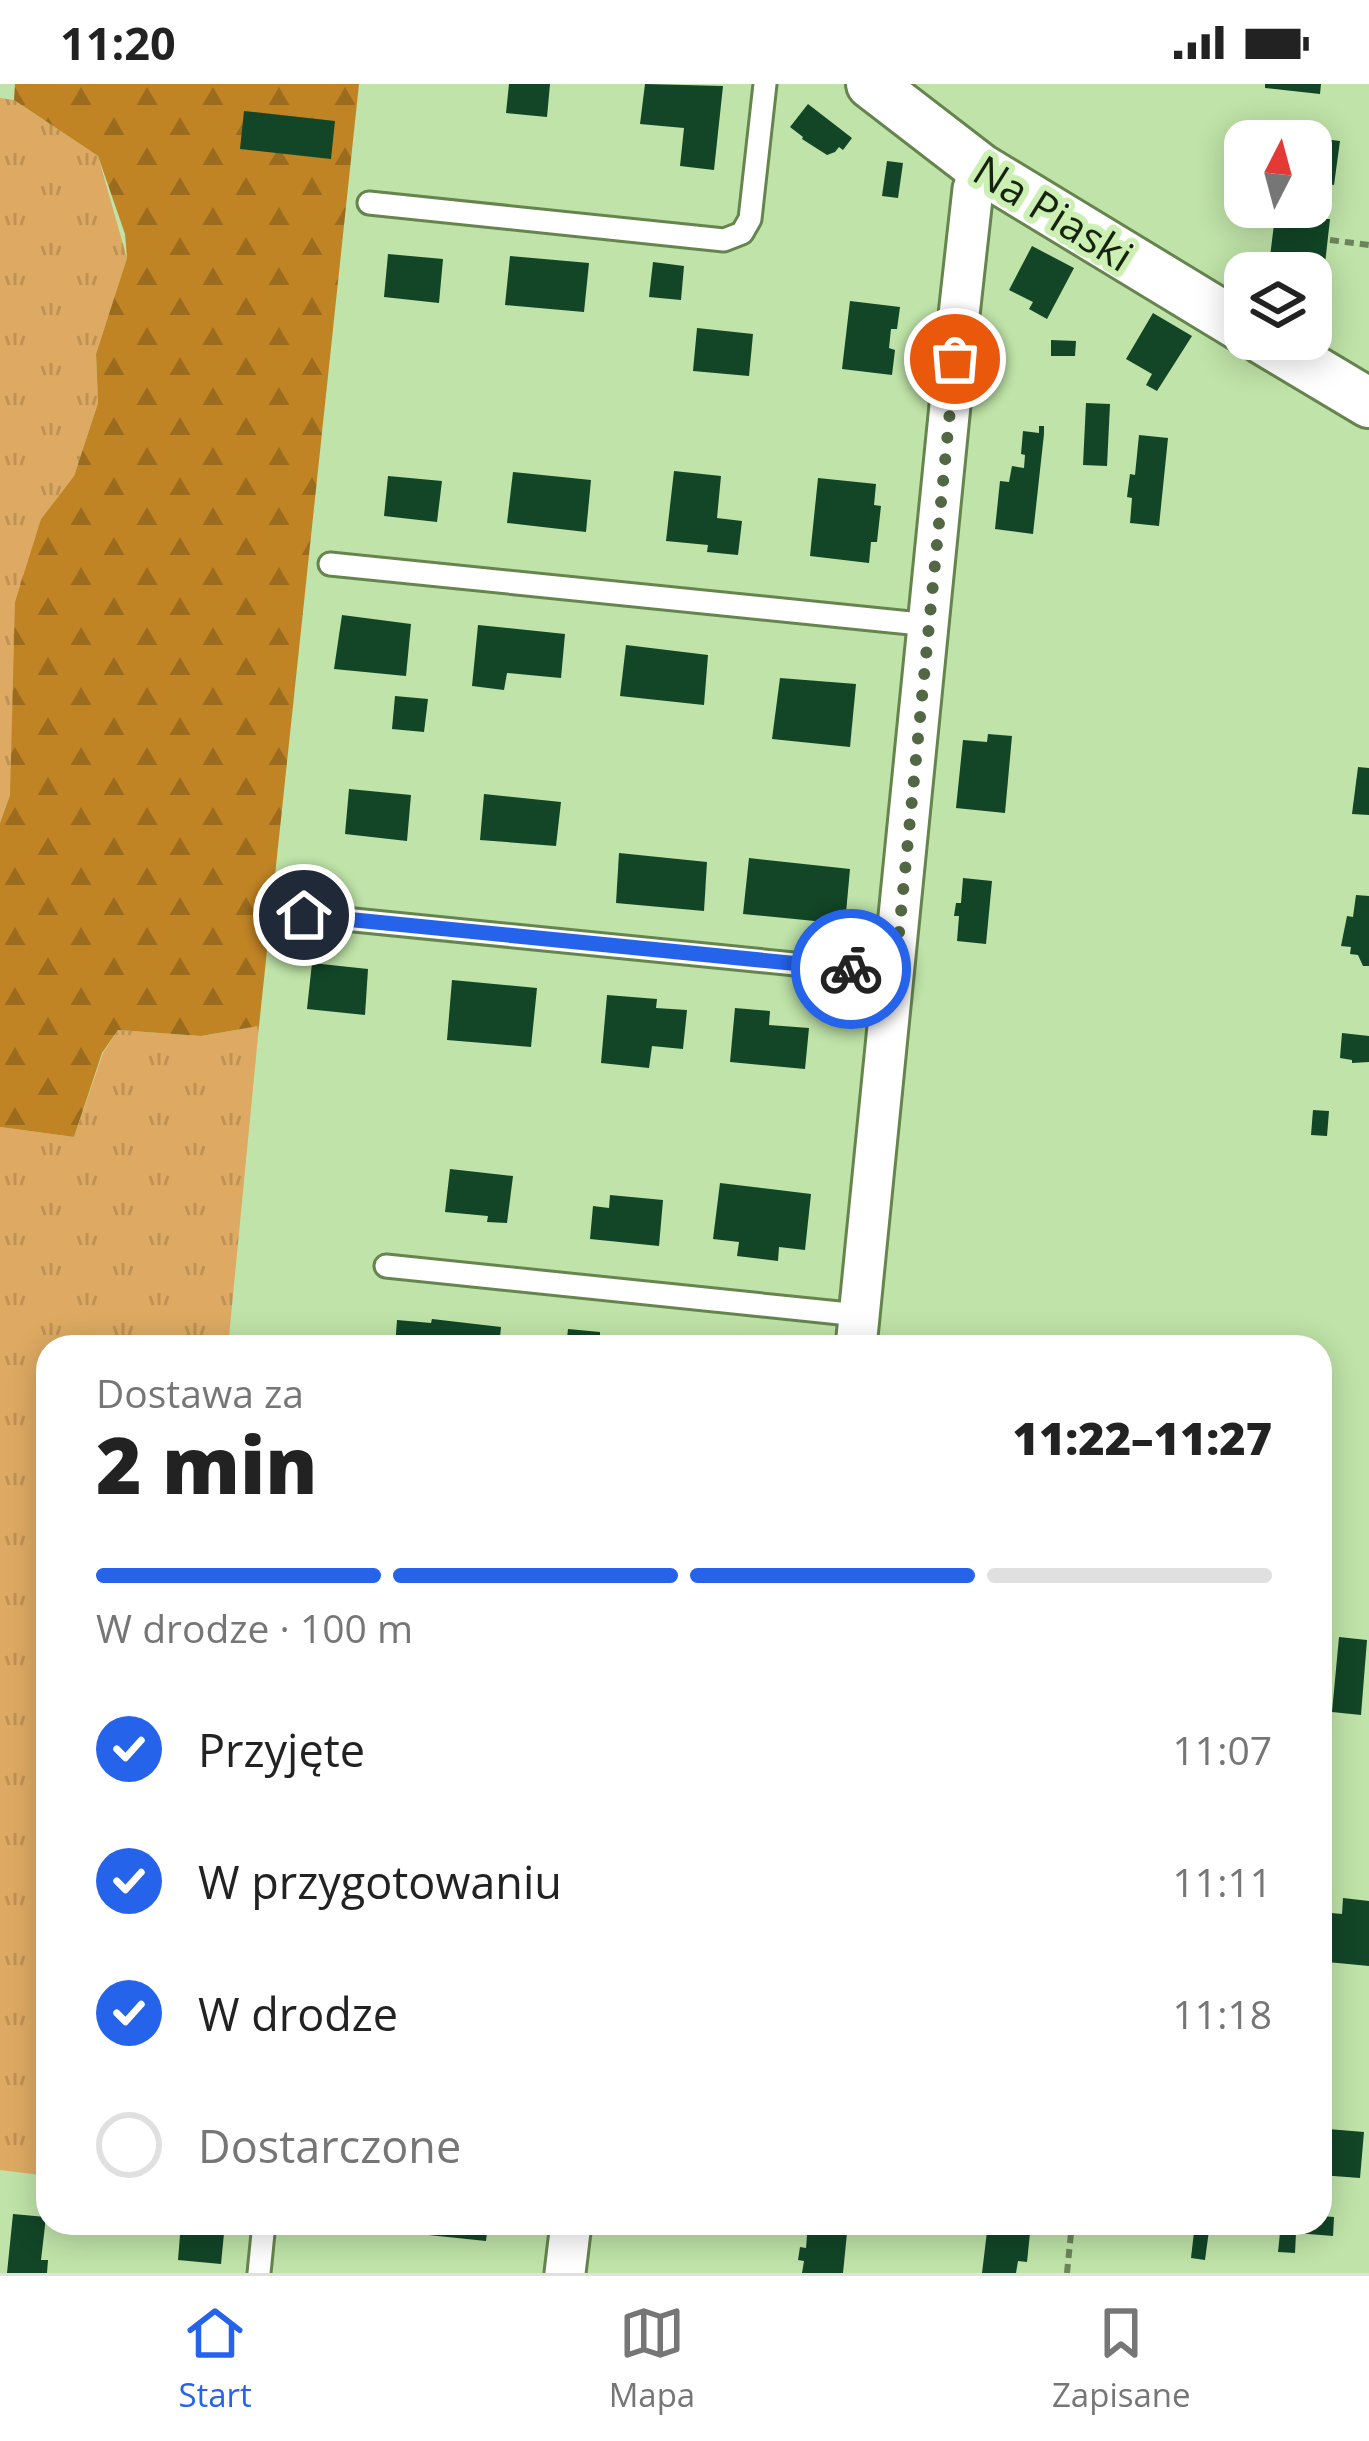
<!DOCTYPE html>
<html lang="pl">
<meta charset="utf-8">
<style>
body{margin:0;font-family:"Open Sans",sans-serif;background:#f2f2f2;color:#222;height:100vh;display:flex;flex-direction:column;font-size:45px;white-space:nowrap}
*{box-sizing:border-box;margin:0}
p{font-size:39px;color:#767676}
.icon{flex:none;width:66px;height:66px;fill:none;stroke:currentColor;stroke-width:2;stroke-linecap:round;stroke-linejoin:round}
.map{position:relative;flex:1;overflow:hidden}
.side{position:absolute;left:36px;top:1251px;width:1296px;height:900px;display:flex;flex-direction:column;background:#fff;border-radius:36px;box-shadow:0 6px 30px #0003}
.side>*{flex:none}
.needle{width:78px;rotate:6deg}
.buttons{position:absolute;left:1224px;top:36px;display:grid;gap:24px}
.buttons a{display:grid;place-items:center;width:108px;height:108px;border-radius:24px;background:#fff;box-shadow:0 6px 30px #0003;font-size:60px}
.pin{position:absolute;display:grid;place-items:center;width:102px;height:102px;color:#fff;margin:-51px;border:6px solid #fff;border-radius:50%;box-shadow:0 3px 12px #0007}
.courier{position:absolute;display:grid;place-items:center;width:120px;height:120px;margin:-60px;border:9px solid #2563eb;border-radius:50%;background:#fff;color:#222;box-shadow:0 3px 15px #0007}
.head em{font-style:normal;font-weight:800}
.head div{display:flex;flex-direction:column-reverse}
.head{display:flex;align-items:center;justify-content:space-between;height:204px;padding:0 60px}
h1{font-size:78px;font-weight:800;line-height:90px}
.bar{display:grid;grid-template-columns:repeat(4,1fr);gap:18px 12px;align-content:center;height:144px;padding:0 60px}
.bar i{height:15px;border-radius:9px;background:#e0e0e0}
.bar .current{background:#2563eb}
.bar p{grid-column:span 4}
ol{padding:0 60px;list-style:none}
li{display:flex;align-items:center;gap:36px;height:132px}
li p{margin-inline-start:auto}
li .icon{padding:12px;border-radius:50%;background:#2563eb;color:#fff;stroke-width:4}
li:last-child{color:#767676}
li i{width:66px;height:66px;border:6px solid #e0e0e0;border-radius:50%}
.status{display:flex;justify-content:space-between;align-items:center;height:84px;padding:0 60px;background:#fff;direction:ltr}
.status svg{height:33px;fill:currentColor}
.menu{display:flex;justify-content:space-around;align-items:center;height:168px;border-top:3px solid #e0e0e0;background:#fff;font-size:33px;color:#767676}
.menu a{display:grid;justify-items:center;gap:6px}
.menu .current{color:#2563eb}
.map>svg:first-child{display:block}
.grass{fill:url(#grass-tufts)}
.forest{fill:url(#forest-firs)}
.building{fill:#124627}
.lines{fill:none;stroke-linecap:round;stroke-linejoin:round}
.service-casing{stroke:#65844e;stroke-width:27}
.minor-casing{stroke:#65844e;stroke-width:45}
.tertiary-casing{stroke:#65844e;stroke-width:54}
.path{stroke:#6c845b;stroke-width:6;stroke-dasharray:9 6;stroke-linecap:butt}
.service{stroke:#fff;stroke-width:21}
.minor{stroke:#fff;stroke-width:39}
.tertiary{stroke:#fff;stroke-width:48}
.done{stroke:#526743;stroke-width:12;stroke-dasharray:0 21.6}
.route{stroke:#2563eb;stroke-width:15}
.labels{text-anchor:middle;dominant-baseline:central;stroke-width:12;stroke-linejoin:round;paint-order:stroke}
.street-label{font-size:42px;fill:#17240d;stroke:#ccf0b4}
</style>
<div class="status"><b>11:20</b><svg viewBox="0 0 49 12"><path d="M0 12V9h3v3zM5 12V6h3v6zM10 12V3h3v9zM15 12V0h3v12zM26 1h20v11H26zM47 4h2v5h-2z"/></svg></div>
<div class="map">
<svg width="1369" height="2189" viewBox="0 0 1369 2189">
<defs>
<pattern id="grass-tufts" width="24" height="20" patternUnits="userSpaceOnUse" patternTransform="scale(3)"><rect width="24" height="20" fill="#deaa63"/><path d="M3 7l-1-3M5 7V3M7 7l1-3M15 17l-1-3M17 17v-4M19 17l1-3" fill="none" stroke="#be9255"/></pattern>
<pattern id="forest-firs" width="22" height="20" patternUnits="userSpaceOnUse" patternTransform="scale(3)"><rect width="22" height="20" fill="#c18425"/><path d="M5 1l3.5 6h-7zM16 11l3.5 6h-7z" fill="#9c6c1e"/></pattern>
</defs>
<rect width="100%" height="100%" fill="#bfe3a8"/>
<!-- grass -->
<g class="grass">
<path d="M0 14 14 16 98 72 127 174 96 270 98 319 74 392 41 435 10 711 0 739Z"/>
<path d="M259 942 228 1263H48V2092L0 2086V1043L74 1053 103 969 118 946 201 952Z"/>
</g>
<!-- forest -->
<path class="forest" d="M15 0H359L259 942 201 952 118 946 102 969 74 1053 0 1043V739L10 711 15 518 41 435 74 392 98 319 96 270 127 174 125 150 98 72 14 16Z"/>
<!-- building -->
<g class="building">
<path d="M509 0H550L547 33 506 29Z"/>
<path d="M645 0 723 2 714 86 680 82 684 44 640 40Z"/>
<path d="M1265 0H1321L1320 10 1265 4Z"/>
<path d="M808 20 852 54 843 66 839 63 835 68 827 71 802 55 803 53 790 43Z"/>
<path d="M244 27 335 37 331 75 240 65Z"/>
<path d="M1285 50 1340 57 1334 101 1328 100 1324 135H1330L1325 180 1270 173 1275 132 1271 131 1272 123H1311V57H1285Z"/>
<path d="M887 77 903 79 898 114 882 112Z"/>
<path d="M1032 162 1074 184 1047 235 1029 225 1033 218 1009 206Z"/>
<path d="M388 170 443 175 439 219 384 213Z"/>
<path d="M510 172 589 179 584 228 505 221Z"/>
<path d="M653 178 684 182 681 216 649 213Z"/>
<path d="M850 217 900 223 897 245H891L889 264 895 266 892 291 842 285Z"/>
<path d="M1153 229 1192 252 1157 307 1146 301 1152 290 1126 275Z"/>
<path d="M697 244 753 250 749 292 693 287Z"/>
<path d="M1051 256 1076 257 1075 272H1051Z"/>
<path d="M1086 319 1110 320 1107 382 1083 381Z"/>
<path d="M1039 342H1044V350L1033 450 995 445 1000 397 1009 398 1012 382 1024 384 1025 371 1021 370 1023 347 1039 349Z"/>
<path d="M1139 351 1168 354 1159 442 1130 439 1132 414 1127 413 1130 390 1135 391Z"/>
<path d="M674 387 721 392 717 434 742 437 738 471 707 468 708 461 666 457Z"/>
<path d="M513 388 591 396 586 448 507 439Z"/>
<path d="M388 392 442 397 437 438 384 432Z"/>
<path d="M818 394 876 400 874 421 881 422 877 458H871L869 479 810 472Z"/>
<path d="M342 531 411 540 406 592 334 585Z"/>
<path d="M478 541 565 550 561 594 507 589 504 606 472 602Z"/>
<path d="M626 561 708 571 704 621 620 612Z"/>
<path d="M780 594 856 600 850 663 772 655Z"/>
<path d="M395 612 428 615 424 648 392 645Z"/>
<path d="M988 650 1012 652 1005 729 956 724 963 656 987 658Z"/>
<path d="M1358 683 1369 684V731L1352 730Z"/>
<path d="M349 705 411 711 407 757 345 750Z"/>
<path d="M484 710 561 718 556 762 480 756Z"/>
<path d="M619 769 707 778 704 827 616 819Z"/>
<path d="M749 774 850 785 845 840 743 830Z"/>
<path d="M963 794 992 797 986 860 957 857 959 832H954L956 819H961Z"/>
<path d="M1356 811 1369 812V882H1363L1358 871 1350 870 1351 863 1341 862 1347 832 1353 833Z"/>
<path d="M312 879 368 885 365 931 307 925Z"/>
<path d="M452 896 537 904 531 963 447 956Z"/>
<path d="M607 911 657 915 656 924 687 926 683 965 652 962 649 984 601 979Z"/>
<path d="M735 924 770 927 769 941 809 944 805 985 730 978Z"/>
<path d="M1342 949 1369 952V978L1352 979V976L1340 974Z"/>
<path d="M1313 1026 1329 1027 1327 1052 1311 1051Z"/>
<path d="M450 1085 513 1092 507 1139 487 1138 488 1132 445 1128Z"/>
<path d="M720 1099 811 1110 805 1166 779 1163 778 1177 737 1172 739 1158 713 1155Z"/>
<path d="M610 1111 663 1116 659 1162 590 1155 593 1122 609 1124Z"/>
<path d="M432 1235 501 1243 499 1263H395L397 1236 431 1239Z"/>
<path d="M568 1245 600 1248V1255L643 1260 642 1263H566Z"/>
<path d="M1339 1553 1367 1556 1361 1631 1332 1628Z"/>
<path d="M1343 1814 1369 1817V1882L1327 1878 1331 1829 1342 1830Z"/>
<path d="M1320 2031 1329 2032 1328 2045 1364 2048 1360 2094 1320 2091Z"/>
<path d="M13 2130 46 2133 41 2176H48L47 2189H7Z"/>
<path d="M1320 2132 1334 2133 1333 2152 1296 2149 1295 2169 1278 2168 1281 2139H1320Z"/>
<path d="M181 2139H225L221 2180 178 2176Z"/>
<path d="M410 2139H488L486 2157 409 2149Z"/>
<path d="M808 2139H848L843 2189H802L804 2177 798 2176 800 2163 806 2164Z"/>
<path d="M988 2139H1031L1027 2178 1018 2177 1016 2189H982Z"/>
<path d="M1195 2139H1210L1205 2176 1191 2174Z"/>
</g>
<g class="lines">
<!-- service casing -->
<g class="service-casing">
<g id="service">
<path d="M369 119 724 156 742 149 750 135 765 0"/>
<path d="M330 480 930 541"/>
<path d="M304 831 895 890"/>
<path d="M386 1182 859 1231"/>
<path d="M259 2189 264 2139"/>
</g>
</g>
<!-- minor casing -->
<g class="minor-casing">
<g id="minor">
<path d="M856 1263 959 231 973 105 980 84"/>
<path d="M565 2189 571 2139"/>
</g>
</g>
<!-- tertiary casing -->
<g class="tertiary-casing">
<g id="tertiary">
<path d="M871 0 980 84 1245 245"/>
<path d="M1262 255 1369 319"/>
</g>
</g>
<!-- path -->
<g class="path">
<path d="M1330 156 1369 161"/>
<path d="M1067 2189 1072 2139"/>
</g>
<!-- service -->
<use href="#service" class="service"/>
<!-- minor -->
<use href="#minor" class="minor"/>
<!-- tertiary -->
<use href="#tertiary" class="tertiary"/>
</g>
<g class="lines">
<!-- done -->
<path class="done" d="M851 885 895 890 955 275"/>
<!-- route -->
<path class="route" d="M304 831 851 885"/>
</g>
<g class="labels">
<!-- street labels -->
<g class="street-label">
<text transform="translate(1054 128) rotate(32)">Na Piaski</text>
</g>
</g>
</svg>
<div class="buttons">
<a><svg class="needle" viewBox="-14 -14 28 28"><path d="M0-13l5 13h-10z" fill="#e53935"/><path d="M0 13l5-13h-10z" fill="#767676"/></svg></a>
<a><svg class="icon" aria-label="layers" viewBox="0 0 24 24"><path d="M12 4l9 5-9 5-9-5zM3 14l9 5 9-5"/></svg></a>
</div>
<div class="pin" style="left:955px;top:275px;background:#ea580c"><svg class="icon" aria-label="bag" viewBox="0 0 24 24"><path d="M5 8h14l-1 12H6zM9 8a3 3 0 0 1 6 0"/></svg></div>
<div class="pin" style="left:304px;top:831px;background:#1f2937"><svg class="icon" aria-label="home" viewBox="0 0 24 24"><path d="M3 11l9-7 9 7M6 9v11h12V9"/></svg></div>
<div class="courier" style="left:851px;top:885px"><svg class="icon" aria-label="bike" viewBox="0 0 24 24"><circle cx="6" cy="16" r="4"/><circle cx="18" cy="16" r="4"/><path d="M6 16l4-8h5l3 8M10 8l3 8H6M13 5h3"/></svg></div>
<section class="side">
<div class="head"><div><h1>2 min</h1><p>Dostawa za</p></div><em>11:22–11:27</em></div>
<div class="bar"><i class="current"></i><i class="current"></i><i class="current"></i><i></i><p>W drodze · 100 m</p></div>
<ol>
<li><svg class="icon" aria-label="check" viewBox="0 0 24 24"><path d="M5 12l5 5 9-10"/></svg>Przyjęte<p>11:07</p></li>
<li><svg class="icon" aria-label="check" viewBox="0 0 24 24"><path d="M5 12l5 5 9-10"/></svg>W przygotowaniu<p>11:11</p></li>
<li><svg class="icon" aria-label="check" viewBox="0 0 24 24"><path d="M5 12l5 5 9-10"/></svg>W drodze<p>11:18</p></li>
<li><i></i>Dostarczone</li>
</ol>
</section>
</div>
<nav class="menu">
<a class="current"><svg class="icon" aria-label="home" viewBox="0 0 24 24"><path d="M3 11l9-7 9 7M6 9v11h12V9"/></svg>Start</a>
<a><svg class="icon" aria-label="map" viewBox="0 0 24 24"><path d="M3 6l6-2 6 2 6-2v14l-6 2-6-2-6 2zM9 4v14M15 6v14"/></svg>Mapa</a>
<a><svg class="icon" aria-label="saved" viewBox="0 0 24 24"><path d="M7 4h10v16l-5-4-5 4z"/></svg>Zapisane</a>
</nav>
